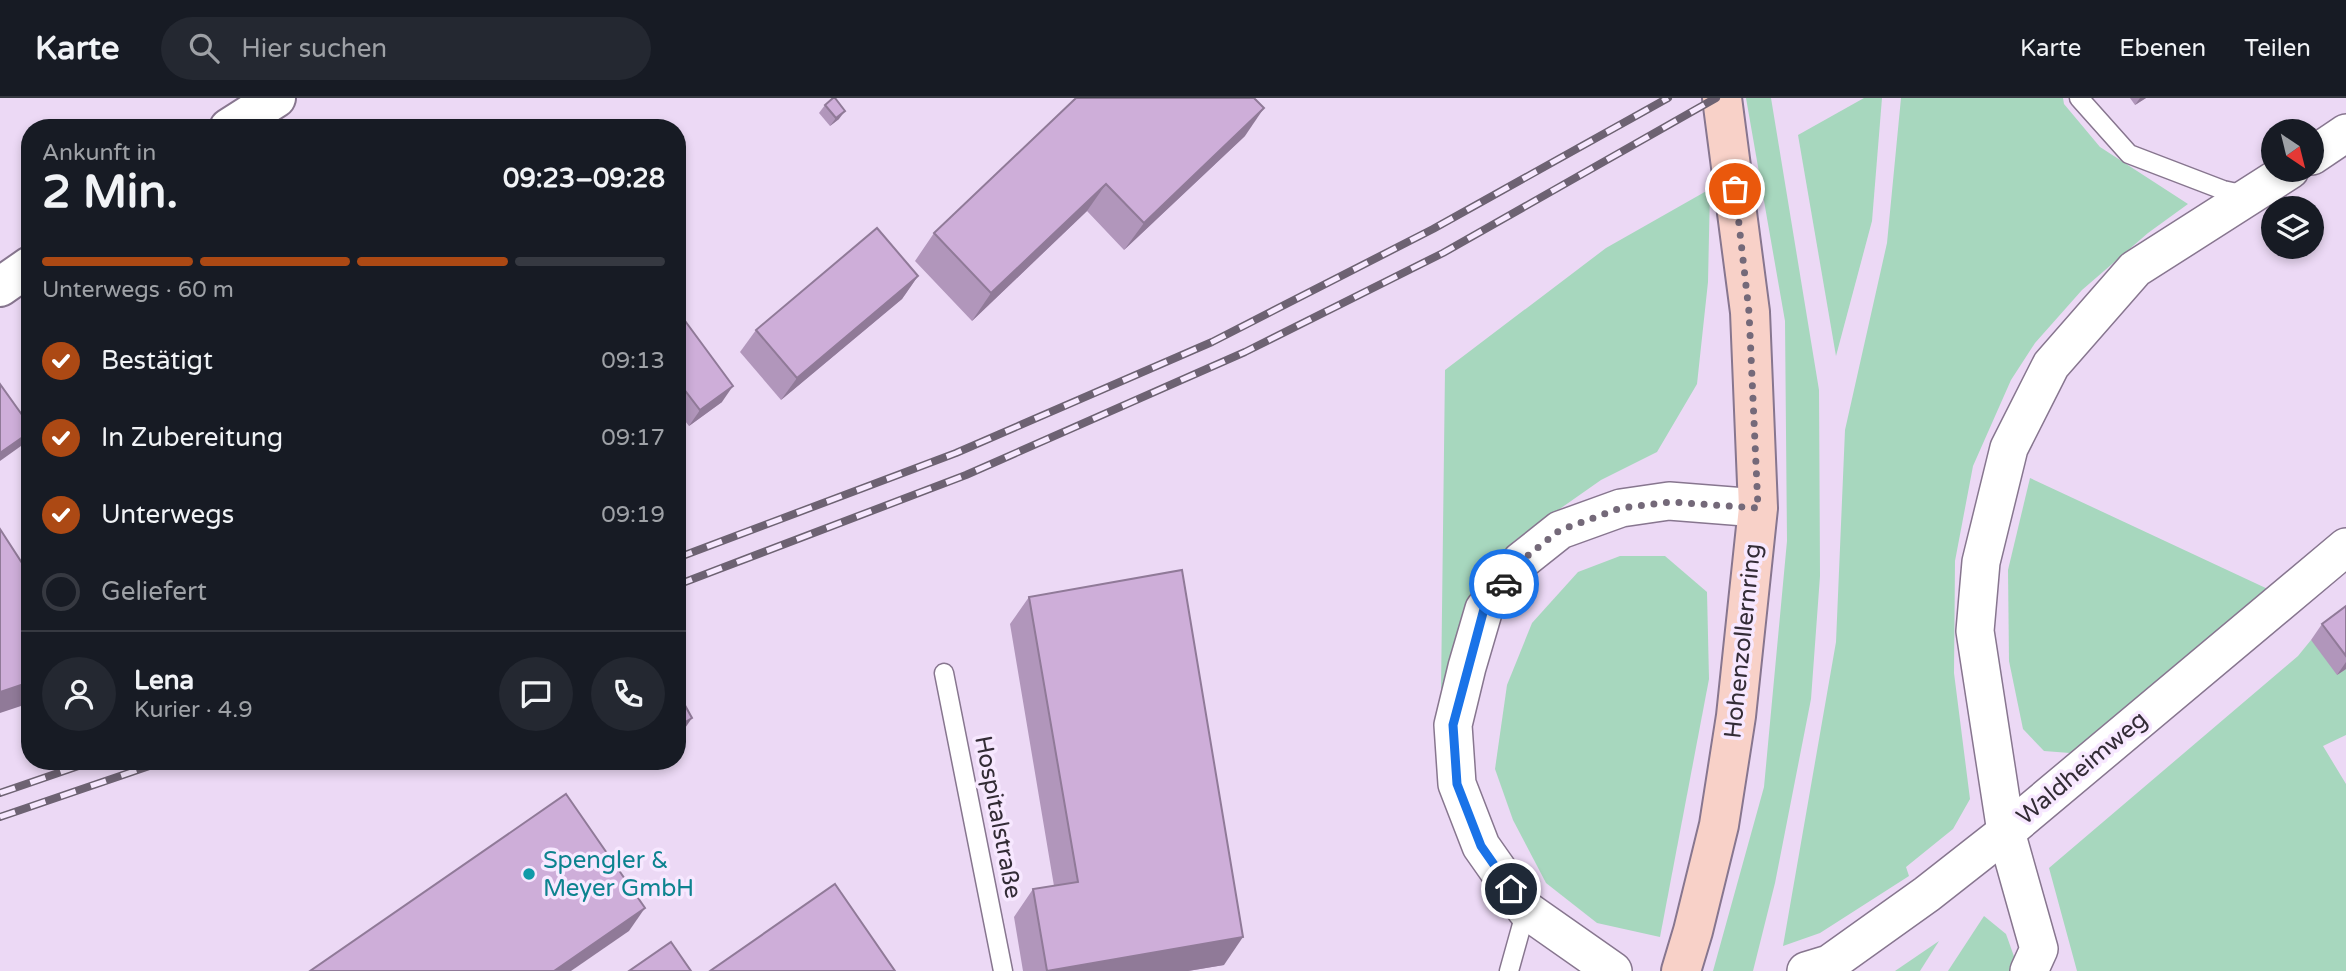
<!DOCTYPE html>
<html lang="de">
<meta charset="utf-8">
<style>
body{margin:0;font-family:"Varela Round",sans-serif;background:#242831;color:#f1f3f6;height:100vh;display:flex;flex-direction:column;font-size:26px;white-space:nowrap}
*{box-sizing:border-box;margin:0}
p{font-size:23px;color:#9ea1a6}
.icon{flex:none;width:38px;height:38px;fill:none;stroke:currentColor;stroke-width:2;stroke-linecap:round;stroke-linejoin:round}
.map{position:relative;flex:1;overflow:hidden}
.sheet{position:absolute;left:21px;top:21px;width:665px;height:651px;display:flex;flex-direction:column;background:#171b24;border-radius:28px;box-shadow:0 4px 10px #0003}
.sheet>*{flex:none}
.needle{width:46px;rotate:145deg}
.buttons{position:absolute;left:2261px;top:21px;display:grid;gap:14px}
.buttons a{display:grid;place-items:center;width:63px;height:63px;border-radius:50%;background:#171b24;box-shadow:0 4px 10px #0003;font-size:35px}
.pin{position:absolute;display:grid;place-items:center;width:60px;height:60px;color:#fff;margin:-30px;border:4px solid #fff;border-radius:50%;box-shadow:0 2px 7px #0007}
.courier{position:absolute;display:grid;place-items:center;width:70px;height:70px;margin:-35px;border:5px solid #1a73e8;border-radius:50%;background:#fff;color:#222;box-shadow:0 2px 9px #0007}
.overview em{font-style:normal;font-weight:700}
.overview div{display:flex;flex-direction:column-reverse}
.overview{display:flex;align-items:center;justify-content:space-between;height:119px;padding:0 21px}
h1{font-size:46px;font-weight:700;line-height:52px}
.bar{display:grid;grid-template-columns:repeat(4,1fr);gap:10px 7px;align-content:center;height:84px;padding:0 21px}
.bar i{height:9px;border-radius:5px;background:#363941}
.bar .active{background:#ac4914}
.bar p{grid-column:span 4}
.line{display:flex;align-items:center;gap:18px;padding:0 21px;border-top:2px solid #363941}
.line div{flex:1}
.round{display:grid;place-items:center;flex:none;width:74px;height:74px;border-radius:37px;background:#242831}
ol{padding:0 21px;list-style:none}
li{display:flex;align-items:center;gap:21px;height:77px}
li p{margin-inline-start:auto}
li .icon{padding:7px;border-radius:50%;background:#ac4914;color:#fff;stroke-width:4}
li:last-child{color:#9ea1a6}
li i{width:38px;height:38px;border:4px solid #363941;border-radius:50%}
header{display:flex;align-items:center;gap:42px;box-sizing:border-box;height:98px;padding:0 35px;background:#171b24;border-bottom:2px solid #363941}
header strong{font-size:33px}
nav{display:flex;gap:38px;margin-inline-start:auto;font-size:24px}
.search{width:490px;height:63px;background:#242831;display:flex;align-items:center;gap:18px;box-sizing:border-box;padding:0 24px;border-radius:38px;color:#9ea1a6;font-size:26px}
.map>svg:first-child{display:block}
.green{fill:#a7d7be}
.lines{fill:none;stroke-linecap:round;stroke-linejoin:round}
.service-casing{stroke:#87768f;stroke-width:21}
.minor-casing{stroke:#87768f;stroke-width:40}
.tertiary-casing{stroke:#87768f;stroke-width:42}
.secondary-casing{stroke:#87768f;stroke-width:42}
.service{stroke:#fff;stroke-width:18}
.minor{stroke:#fff;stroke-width:37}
.tertiary{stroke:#fff;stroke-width:38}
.secondary{stroke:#f8d1c8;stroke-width:38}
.rail-casing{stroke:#6d6272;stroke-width:8}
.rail{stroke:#f7e8ff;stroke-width:5;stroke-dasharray:16;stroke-linecap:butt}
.wall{fill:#b196bb}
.shaded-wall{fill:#907a98}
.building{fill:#ceaed9;stroke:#907a98;stroke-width:2}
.done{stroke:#746979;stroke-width:7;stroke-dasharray:0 12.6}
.route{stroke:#1a73e8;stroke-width:9}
.culture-dot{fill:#0f9aa8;stroke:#f7e8ff;stroke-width:2.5}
.labels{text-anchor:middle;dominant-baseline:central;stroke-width:7;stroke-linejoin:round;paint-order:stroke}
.street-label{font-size:24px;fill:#332c36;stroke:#f7e8ff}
.culture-label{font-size:24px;fill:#0d838f;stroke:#f7e8ff;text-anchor:start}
</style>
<header>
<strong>Karte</strong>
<div class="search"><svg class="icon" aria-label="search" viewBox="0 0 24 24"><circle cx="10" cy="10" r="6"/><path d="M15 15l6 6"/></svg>Hier suchen</div>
<nav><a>Karte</a><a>Ebenen</a><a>Teilen</a></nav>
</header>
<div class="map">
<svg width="2346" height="873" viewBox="0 0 2346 873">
<rect width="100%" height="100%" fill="#ecd9f5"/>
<!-- green -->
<g class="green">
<path d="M1746 0H1771L1819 292 1820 478 1811 601 1775 785 1753 873H1713L1764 689 1787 443 1785 223Z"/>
<path d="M1864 0H1882L1872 123 1836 258 1798 37Z"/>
<path d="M1901 0H2063L2064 6 2100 49 2188 106 2148 135 2082 192 2035 245 2011 282 1973 368 1955 463 1954 575 1970 701 1953 731 1906 769 1909 778 1820 835 1783 848 1836 544 1845 332 1887 145Z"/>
<path d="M1710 91 1708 184 1697 286 1657 354 1601 382 1514 443 1467 510 1441 593 1445 272 1606 150Z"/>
<path d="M2030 380 2270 492 2092 643 2070 655 2044 653 2023 631 2009 563 2008 472Z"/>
<path d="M1620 458H1665L1707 494 1709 581 1660 839 1597 825 1546 785 1513 722 1495 671 1507 587 1532 525 1578 474Z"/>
<path d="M2311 542 2346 571V637L2323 648 2346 686V873H2077L2049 770 2298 558Z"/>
<path d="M1984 818 2006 836 2016 864 2012 873H1948Z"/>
<path d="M1939 843 1920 873H1895Z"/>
</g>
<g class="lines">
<!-- service casing -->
<g class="service-casing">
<g id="service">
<path d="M2079 0 2129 56 2223 92 2246 97"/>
<path d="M944 575 1003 873"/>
<path d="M1509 873 1526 812"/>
</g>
</g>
<!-- minor casing -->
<g class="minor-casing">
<g id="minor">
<path d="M2312 58 2346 35"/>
<path d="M1613 873 1526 812 1481 748 1457 686 1453 627 1467 569 1484 511 1521 463 1560 432 1621 410 1669 403 1758 410"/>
<path d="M1806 873 1829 866 1927 796 2006 734 2346 449"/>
<path d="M2029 873 2039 851 2006 734 1975 533 1981 464 2009 350 2051 267 2135 171 2290 72"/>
</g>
</g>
<!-- tertiary casing -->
<g class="tertiary-casing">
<g id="tertiary">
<path d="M229 30 276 0"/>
<path d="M0 189 30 168"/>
</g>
</g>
<!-- secondary casing -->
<g class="secondary-casing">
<path id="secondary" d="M1681 873 1693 833 1719 727 1736 618 1758 410 1750 214 1722 0"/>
</g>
<!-- service -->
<use href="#service" class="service"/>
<!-- minor -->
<use href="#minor" class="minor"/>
<!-- tertiary -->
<use href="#tertiary" class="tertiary"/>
<!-- secondary -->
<use href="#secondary" class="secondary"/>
<!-- rail casing -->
<g class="rail-casing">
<g id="rail">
<path d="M677 460 956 355 1212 244 1433 131 1668 0"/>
<path d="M677 487 966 377 1245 254 1443 155 1716 0"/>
<path d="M0 695 93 663"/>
<path d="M0 719 164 663"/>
</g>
</g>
<!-- rail -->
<use href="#rail" class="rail"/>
</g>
<!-- wall -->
<g class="wall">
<path d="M2130 0H2146L2135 7Z"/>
<path d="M825 7 839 21 830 28 819 15Z"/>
<path d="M1245 38 1124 152 1087 113 972 223 915 163 934 135Z"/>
<path d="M918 178 902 201 781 302 740 254 756 232Z"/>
<path d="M677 212 722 304 689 328 677 313Z"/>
<path d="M1029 499 1224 867 1188 873H1023L1014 819 1033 791 1054 788 1010 526Z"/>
<path d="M2346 508V571L2337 577 2311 542 2322 526Z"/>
</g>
<!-- shaded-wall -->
<g class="shaded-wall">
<path d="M2140 0H2146L2135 7Z"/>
<path d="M1264 10 1245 38 1124 152 1144 125Z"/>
<path d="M845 13 839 21 830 28 836 20Z"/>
<path d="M1106 86 1087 113 972 223 991 195Z"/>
<path d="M918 178 902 201 781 302 797 280Z"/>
<path d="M733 288 722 304 689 328 700 312Z"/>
<path d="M30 334V336L21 348 0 363V355Z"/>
<path d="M2346 564V571L2337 577Z"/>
<path d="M30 584V605L0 615V594Z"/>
<path d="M692 620 681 636 677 639V629Z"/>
<path d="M645 810 629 833 571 873H554Z"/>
<path d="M1243 839 1224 867 1188 873H1047Z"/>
</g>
<!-- building -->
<g class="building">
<path d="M833 0H835L845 13 836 20 825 7Z"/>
<path d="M1076 0H1254L1264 10 1144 125 1106 86 991 195 934 135Z"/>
<path d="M877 130 918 178 797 280 756 232Z"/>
<path d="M677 212 733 288 700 312 677 282Z"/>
<path d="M0 286 30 328V334L0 355Z"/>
<path d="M0 431 24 468 30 464V584L0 594Z"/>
<path d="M1182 472 1243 839 1047 873 1033 791 1078 784 1029 499Z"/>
<path d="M2346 508V558L2322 526Z"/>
<path d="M677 593 692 620 677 629Z"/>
<path d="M566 696 645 810 554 873H310Z"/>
<path d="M835 786 895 873H710Z"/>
<path d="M671 844 691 873H629Z"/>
</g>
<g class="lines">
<!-- done -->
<path class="done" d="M1504 486 1521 463 1560 432 1621 410 1670 404 1758 410 1749 214 1735 91"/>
<!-- route -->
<path class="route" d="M1504 486 1484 511 1453 627 1457 686 1481 748 1511 791"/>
</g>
<!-- markers -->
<circle class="culture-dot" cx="529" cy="776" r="7"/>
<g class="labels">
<!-- street labels -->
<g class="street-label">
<text transform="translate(1743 543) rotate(-84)">Hohenzollernring</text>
<text transform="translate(2082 670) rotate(-40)">Waldheimweg</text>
<text transform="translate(998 719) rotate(79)">Hospitalstraße</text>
</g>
<!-- culture labels -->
<g class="culture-label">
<text x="543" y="762">Spengler &amp;<tspan x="543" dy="28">Meyer GmbH</tspan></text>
</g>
</g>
</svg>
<div class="buttons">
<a><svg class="needle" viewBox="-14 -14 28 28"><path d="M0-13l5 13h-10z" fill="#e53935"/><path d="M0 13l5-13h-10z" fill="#9ea1a6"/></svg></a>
<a><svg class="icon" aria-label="layers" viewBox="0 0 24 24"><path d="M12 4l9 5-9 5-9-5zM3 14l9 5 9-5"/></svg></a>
</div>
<div class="pin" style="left:1735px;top:91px;background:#ea580c"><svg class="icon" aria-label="bag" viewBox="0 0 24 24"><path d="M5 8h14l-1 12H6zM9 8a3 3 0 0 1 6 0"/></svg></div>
<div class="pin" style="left:1511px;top:791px;background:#1f2937"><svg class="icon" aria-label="home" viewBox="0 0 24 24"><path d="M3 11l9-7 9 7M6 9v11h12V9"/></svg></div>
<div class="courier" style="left:1504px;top:486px"><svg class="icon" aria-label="car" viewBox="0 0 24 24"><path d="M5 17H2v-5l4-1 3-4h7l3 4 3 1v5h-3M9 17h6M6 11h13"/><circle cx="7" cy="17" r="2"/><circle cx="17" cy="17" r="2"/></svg></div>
<section class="sheet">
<div class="overview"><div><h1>2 Min.</h1><p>Ankunft in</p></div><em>09:23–09:28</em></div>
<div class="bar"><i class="active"></i><i class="active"></i><i class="active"></i><i></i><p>Unterwegs · 60 m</p></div>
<ol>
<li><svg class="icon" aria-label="check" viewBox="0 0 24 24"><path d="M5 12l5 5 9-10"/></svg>Bestätigt<p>09:13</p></li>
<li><svg class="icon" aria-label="check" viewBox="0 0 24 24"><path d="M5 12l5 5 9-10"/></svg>In Zubereitung<p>09:17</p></li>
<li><svg class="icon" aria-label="check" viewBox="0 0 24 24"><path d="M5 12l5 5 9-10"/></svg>Unterwegs<p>09:19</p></li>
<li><i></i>Geliefert</li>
</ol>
<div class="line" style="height:126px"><a class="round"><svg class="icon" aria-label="person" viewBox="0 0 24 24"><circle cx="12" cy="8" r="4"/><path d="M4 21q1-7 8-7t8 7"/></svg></a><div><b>Lena</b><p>Kurier · 4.9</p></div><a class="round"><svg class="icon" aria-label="chat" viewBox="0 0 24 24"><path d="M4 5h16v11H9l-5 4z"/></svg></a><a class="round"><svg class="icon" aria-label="phone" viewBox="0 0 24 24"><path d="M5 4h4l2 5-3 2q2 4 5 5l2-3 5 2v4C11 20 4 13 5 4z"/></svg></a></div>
</section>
</div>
